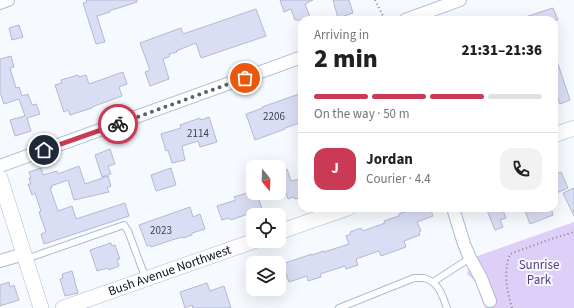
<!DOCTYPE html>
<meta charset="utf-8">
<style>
body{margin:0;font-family:"Source Sans 3",sans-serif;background:#f2f2f2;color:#202124;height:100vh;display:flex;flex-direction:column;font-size:15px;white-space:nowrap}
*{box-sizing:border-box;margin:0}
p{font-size:13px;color:#757577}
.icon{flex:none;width:22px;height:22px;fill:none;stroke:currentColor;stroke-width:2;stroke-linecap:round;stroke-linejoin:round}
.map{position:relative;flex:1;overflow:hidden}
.details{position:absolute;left:298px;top:16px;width:260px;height:196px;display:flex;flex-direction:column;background:#fff;border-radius:12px;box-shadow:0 4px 16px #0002}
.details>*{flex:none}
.needle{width:26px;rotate:161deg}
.tools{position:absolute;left:246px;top:160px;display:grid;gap:8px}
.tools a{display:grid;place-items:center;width:40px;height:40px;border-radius:8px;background:#fff;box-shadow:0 4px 16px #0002;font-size:20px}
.pin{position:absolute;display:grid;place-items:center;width:34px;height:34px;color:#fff;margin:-17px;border:2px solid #fff;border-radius:50%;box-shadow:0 1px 4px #0007}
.courier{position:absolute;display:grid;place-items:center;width:40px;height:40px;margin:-20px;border:3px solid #ca3a55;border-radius:50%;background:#fff;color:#222;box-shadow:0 1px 5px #0007}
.head em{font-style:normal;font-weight:800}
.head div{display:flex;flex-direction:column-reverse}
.head{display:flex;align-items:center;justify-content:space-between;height:68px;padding:0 16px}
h1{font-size:26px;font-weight:800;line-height:30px}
.bar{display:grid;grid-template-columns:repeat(4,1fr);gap:6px 4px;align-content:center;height:48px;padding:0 16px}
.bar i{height:5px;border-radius:3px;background:#e0e0e0}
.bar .selected{background:#ca3a55}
.bar p{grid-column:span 4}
.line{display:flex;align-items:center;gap:10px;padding:0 16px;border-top:1px solid #e0e0e0}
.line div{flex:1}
.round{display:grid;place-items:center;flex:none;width:42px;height:42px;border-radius:12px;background:#f2f2f2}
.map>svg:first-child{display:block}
.green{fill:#decff9}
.building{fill:#dadef5;stroke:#b3b8d2}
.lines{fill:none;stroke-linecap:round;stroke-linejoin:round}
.service-casing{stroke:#a9bcd2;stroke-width:8}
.minor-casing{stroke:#a9bcd2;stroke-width:14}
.tertiary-casing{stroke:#a9bcd2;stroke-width:16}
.path{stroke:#81868d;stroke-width:2;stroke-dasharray:1 3;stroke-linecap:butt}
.service{stroke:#fff;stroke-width:6}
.minor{stroke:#fff;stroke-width:12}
.tertiary{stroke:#fff;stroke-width:15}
.done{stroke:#5d636a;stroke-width:4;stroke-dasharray:0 7.2}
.route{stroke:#ca3a55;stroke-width:5}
.labels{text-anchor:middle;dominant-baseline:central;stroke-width:4;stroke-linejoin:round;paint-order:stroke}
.number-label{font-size:11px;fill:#3f4450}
.park-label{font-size:13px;fill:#593d7f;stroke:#f6faff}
.street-label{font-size:13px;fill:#0b1119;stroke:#f6faff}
</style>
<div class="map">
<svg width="574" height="308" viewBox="0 0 574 308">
<rect width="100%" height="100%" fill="#f6faff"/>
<!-- green -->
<path class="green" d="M574 222V308H485L475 281 467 274 472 258Z"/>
<!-- building -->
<g class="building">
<path d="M86 0H137V2L109 11 110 12 97 16 105 42 96 44 83 3 87 2Z"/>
<path d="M280 0H313L305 4 311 20H295L291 9 284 12Z"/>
<path d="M333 0H349L353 13 338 18Z"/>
<path d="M553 8 558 20H522V18Z"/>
<path d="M256 9 266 36 201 58 196 43 176 51 177 52 169 54 170 56 163 59 169 79 150 86 145 72 150 70 140 43 181 28 183 34Z"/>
<path d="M19 25 23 37 12 40 9 28Z"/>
<path d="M11 56 14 67 10 68 16 88 19 87 22 96 28 94 32 105 36 104 40 114 27 118 31 131 15 136 10 120 25 116 19 99 4 104 0 92V59Z"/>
<path d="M554 58H556L570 100 560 104 554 87Z"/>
<path d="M123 72 127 84 119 87 122 96 92 107V108L70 115 68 110 64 112 55 85 62 83 61 80 78 75 79 77 86 75 89 84Z"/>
<path d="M302 93V122L285 128V129L255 140 246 114 263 108 262 107Z"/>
<path d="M209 117 217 142 200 147 198 141 182 146 185 160 172 163 168 150 166 151 161 134 181 128 180 125 200 118 201 120Z"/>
<path d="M110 149 115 164 108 166 111 174 102 177 95 155Z"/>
<path d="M79 166 85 184 108 176 111 186 107 188 109 192 74 200 68 180 51 186 52 188H50L58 211 72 206 76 219 125 203 129 216 44 244 41 234 46 232 39 212 41 211 35 193 32 195 28 184H31L29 178H31L29 172 41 168 43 175 57 171 58 174Z"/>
<path d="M171 168 176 185 156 191 151 175Z"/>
<path d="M287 169 291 181 299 179H302V197L295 199 294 197 288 199 283 185H281L279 180V172Z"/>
<path d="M561 172 568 188 554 194V175Z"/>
<path d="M574 188V216L563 193Z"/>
<path d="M253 191V193H257L262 209 231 220 229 218 222 220 217 206 236 200 234 197Z"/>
<path d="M190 207 193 217 200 214 205 229 192 233V235L183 238V237L175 239 151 247 150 245 147 246 139 225Z"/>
<path d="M415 208H430L433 216 417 222 421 231 419 232 420 235 404 241 406 247 381 256 379 251 356 259 358 265 346 269 345 266 320 274 321 277 308 281 307 276 289 282 282 264 312 254V255L324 251V252L349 244 346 236 351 234 350 232 361 228 363 231 385 223 384 221 399 216V214Z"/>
<path d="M486 208H502L506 218 500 220 503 227 495 230Z"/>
<path d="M524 208H551L553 215 530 224Z"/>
<path d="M111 243 112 246 115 245 120 259H117L119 266 109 270 108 268 97 271 90 250Z"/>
<path d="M72 271 78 293 65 296 60 279 63 278 62 274Z"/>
<path d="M9 282 10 287 14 285 19 300 0 306V285Z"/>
<path d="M207 283 210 291 224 286 231 308H193L192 305 185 308 180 292Z"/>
</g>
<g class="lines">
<!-- service casing -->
<g class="service-casing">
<g id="service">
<path d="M26 259 121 226 124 225 128 231 146 279"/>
<path d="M433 282 470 258"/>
<path d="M339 308 414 278C417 278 421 278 424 278 439 282 442 295 447 308"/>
</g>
</g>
<!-- minor casing -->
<g class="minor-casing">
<g id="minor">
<path d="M0 3 8 0"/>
<path d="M405 20 460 0"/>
<path d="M0 166 302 57"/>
<path d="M453 208 464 244 470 258 481 278 490 301"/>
<path d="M0 261 24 254"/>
</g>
</g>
<!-- tertiary casing -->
<g class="tertiary-casing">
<g id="tertiary">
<path d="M554 135 574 128"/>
<path d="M0 178 41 308"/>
<path d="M279 232 348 208"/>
<path id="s1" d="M63 308 254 241"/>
</g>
</g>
<!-- path -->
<g class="path">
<path d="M375 0 385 20"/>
<path d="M512 308C507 291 503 272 510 254L548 240 574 232"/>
</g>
<!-- service -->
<use href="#service" class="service"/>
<!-- minor -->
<use href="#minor" class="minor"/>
<!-- tertiary -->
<use href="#tertiary" class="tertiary"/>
</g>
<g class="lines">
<!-- done -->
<path class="done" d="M118 124 245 78"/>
<!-- route -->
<path class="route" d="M44 150 118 124"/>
</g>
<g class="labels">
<!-- number labels -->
<g class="number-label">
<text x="274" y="116">2206</text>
<text x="198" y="133">2114</text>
<text x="161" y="230">2023</text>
</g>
<!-- park labels -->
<g class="park-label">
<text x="539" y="265">Sunrise<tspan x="539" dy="15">Park</tspan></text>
</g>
<!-- street labels -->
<g class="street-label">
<text stroke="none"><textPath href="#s1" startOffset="113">Bush Avenue Northwest</textPath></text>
</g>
</g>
</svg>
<div class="tools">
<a><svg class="needle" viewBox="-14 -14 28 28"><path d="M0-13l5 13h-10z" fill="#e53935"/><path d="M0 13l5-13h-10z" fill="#757577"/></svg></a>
<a><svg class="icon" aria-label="locate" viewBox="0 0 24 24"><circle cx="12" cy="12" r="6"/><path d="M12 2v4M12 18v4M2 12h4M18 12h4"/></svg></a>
<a><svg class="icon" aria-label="layers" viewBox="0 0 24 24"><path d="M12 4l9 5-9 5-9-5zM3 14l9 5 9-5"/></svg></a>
</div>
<div class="pin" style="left:245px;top:78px;background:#ea580c"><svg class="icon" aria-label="bag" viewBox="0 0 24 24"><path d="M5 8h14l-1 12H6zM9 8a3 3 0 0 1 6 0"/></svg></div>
<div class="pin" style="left:44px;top:150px;background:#1f2937"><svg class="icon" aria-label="home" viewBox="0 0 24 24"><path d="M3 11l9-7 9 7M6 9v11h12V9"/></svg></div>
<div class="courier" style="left:118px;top:124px"><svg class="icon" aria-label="bike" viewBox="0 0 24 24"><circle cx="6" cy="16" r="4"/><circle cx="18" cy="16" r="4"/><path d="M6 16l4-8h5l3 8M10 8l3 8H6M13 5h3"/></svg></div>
<section class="details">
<div class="head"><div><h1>2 min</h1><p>Arriving in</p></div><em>21:31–21:36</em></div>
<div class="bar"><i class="selected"></i><i class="selected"></i><i class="selected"></i><i></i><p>On the way · 50 m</p></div>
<div class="line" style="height:72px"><b class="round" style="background:#ca3a55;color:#fff">J</b><div><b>Jordan</b><p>Courier · 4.4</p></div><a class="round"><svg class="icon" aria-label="phone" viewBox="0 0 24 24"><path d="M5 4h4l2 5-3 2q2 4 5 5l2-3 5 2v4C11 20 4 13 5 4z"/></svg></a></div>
</section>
</div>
